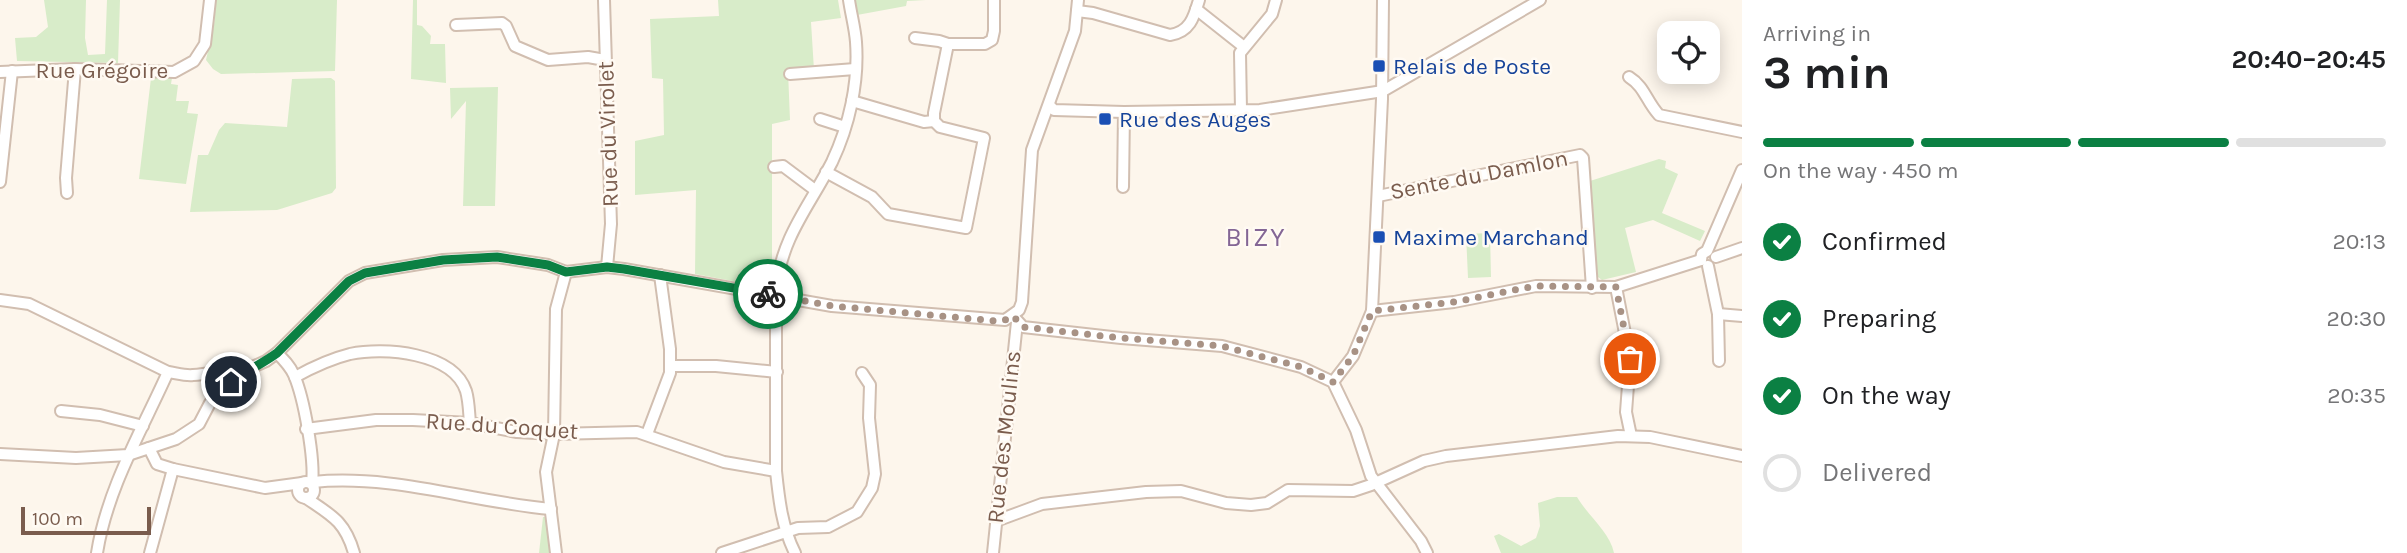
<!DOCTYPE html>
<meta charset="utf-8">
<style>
body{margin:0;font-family:Karla,sans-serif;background:#f6f6f6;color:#202124;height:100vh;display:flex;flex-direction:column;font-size:26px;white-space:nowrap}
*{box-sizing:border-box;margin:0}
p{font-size:23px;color:#757577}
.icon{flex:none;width:38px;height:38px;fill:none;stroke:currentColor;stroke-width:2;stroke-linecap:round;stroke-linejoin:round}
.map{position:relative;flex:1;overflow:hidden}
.side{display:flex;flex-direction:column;background:#fff;width:665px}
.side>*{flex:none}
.fabs{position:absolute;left:1657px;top:21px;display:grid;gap:14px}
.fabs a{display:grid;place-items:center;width:63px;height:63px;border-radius:14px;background:#fff;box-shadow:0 4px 18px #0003;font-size:35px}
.scale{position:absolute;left:21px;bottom:18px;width:130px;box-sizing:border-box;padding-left:7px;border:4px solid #7a5c4d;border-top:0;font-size:19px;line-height:24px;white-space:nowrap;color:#7a5c4d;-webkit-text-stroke:5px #fffaf3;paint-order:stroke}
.pin{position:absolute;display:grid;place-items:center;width:60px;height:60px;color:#fff;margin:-30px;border:4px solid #fff;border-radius:50%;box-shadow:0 2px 7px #0007}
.courier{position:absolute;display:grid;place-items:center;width:70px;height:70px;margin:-35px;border:5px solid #0b8043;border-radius:50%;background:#fff;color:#222;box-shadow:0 2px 9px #0007}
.headline em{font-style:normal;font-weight:700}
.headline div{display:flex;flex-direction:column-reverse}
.headline{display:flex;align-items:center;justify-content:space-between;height:119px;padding:0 21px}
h1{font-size:46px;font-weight:700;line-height:52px}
.bar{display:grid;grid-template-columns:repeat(4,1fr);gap:10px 7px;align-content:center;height:84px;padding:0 21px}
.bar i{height:9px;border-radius:5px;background:#e0e0e0}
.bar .selected{background:#0b8043}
.bar p{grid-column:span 4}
ol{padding:0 21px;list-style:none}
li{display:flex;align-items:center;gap:21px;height:77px}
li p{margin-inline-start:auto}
li .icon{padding:7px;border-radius:50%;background:#0b8043;color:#fff;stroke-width:4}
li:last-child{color:#757577}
li i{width:38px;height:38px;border:4px solid #e0e0e0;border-radius:50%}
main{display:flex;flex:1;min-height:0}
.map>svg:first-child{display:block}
.green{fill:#d8ecc9}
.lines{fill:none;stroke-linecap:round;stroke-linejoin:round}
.minor-casing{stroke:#d1beb0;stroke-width:14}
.minor{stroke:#fff;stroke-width:10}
.done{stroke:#a89285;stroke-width:7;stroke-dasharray:0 12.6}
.route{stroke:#0b8043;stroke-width:9}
.transit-dot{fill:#1a4fb4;stroke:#fffaf3;stroke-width:2.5}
.labels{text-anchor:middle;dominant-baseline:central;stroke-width:5;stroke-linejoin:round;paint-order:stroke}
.transit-label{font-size:23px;fill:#164399;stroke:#fffaf3;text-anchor:start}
.street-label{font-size:23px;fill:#7a5c4d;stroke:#fffaf3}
.quarter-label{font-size:26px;letter-spacing:2px;fill:#846695;stroke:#fffaf3}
</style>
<main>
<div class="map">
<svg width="1742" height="553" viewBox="0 0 1742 553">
<rect width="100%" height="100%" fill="#fdf6ec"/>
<!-- green -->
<g class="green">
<path d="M44 0H86L85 38 88 55 105 54 107 0H120L118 63 17 61 15 38 36 37 48 27Z"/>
<path d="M216 0H337L335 71 221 74 213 69 206 60 214 25Z"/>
<path d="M413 0H417V25L422 26 431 36 430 44H445L446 83 411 79Z"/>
<path d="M718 0H838L841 18 811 22 814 70 788 71 790 120 772 124V264L754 285 695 274 696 190 635 195V141L664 135 663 79 652 78 650 19 719 16Z"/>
<path d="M855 0H926L907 1 906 6 857 15Z"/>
<path d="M151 78H172L171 84 178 85 176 101H189L187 113 198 114 186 184 139 179Z"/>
<path d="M331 78 335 81 336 188 332 193 277 210 190 212 198 155H208L219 130 225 123 287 127 292 79Z"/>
<path d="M498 87 495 206H463L466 101 451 119 450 88Z"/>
<path d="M1659 159 1666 161 1665 168 1678 174 1662 213 1705 231 1700 241 1653 220 1625 228 1636 272 1602 280 1594 274 1590 181Z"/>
<path d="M1490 233 1491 277 1468 278 1466 234Z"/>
<path d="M1557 497H1577C1588 516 1610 532 1614 553H1501L1494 536 1499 534 1521 546 1536 538 1540 526 1538 503Z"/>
<path d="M543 517H549L554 553H539Z"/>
</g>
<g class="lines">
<!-- minor casing -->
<g class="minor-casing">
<g id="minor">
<path d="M604 0 611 224 607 267"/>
<path d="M1196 9 1244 47"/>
<path d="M1077 11 1093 13 1170 35C1190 32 1194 17 1199 0"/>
<path d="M456 25 502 23 506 26 515 46 548 60 588 57 605 60"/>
<path d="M915 38 939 41 948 44"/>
<path d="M0 72 75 69 174 72 194 61 205 44 210 0"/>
<path d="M790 74 855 69"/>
<path d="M1629 77C1645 87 1646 101 1659 115L1742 132"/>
<path d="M852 101 924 122 934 121"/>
<path d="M1049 105 1054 110 1124 112 1260 110 1383 91 1540 0"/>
<path d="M1241 110 1240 53 1272 14 1276 0"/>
<path d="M820 119 845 127"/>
<path d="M774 167 783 166 815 190"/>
<path d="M826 172 872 197 888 214 966 228 984 138 940 127 934 121V113L948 44H985L992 40 994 31V0"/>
<path d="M0 182 12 71"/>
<path d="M1123 187 1124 112"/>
<path d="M67 193 66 178 75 69"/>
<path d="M1378 196 1580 155 1583 158 1592 288"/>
<path d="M1716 257 1742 248"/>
<path d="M1701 260 1702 254 1707 251 1742 170"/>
<path d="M1708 266 1718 314 1719 361"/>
<path d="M1616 287 1630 359 1626 412 1631 436"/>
<path d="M0 300 29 304 168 372C176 373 185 376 193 375 209 374 219 369 233 380"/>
<path d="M1372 311 1454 302 1536 286 1616 287 1701 260"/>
<path d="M1718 314 1742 316"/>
<path d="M1013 316 1023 327 1121 338 1222 346 1301 367 1333 382 1356 430 1371 476 1421 541 1427 553"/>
<path d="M277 353C284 360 290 366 294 375 304 398 315 459 312 484"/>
<path d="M670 366H716L777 372"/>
<path d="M295 377C313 367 330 359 350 354 384 347 453 352 466 391 469 401 469 413 470 423"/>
<path d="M1333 382 1353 356 1372 311 1382 99 1383 0"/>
<path d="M61 411 100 415 143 426"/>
<path d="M306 429 376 420H413L470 423 517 432 554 434 637 432 724 462 776 471"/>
<path d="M647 434 670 373V349L660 275"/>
<path d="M149 448 157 464 173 469 265 488 302 483"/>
<path d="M0 454 76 458 128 455 176 439 199 424 210 403 223 388 248 369 266 361 277 353 349 281 365 273 443 260 497 257 548 265 566 272 607 267 624 269 832 306 1005 320 1019 310 1022 302 1032 150 1075 31 1078 0"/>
<path d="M313 482C394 474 471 502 551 509"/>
<circle cx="306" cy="490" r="8"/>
<path d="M306 498C331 515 345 521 354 553"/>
<path d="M996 521 1042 504 1146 492 1181 491 1226 503 1251 505 1267 503 1288 490 1353 491 1371 485 1424 461 1446 456 1618 436 1650 437 1742 456"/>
<path d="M97 553C107 489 142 430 168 372"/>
<path d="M150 553 173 469"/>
<path d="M556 553 546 472 554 434 556 309 566 272"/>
<path d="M722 553 798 528 828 527 857 512 872 488 875 474 869 418 870 385 862 373"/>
<path d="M795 553C782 527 779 500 776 471V289C782 236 809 207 832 162 849 126 859 83 856 42 855 28 851 14 849 0"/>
<path d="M993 553 1017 322"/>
</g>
</g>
<!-- minor -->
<use href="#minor" class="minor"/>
</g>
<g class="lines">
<!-- done -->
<path class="done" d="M768 294 832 306 996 321 1005 320 1013 316 1023 327 1121 338 1222 346 1301 367 1333 382 1353 356 1372 311 1454 302 1535 286 1616 287 1630 359"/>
<!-- route -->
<path class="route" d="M231 382C246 371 262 364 277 353L349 281 365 273 443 260 497 257 548 265 566 272 607 267 624 269 768 294"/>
</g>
<!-- markers -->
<g class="transit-dot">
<rect x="1372" y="59" width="14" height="14" rx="3.5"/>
<rect x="1098" y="112" width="14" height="14" rx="3.5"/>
<rect x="1372" y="230" width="14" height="14" rx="3.5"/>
</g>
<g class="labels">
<!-- transit labels -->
<g class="transit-label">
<text x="1393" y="66">Relais de Poste</text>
<text x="1119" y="119">Rue des Auges</text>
<text x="1393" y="237">Maxime Marchand</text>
</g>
<!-- street labels -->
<g class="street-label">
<text x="102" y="70">Rue Grégoire</text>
<text transform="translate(608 134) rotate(-92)">Rue du Virolet</text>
<text transform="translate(1479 175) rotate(-11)">Sente du Damlon</text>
<text transform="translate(502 426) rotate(4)">Rue du Coquet</text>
<text transform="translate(1004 437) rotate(-84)">Rue des Moulins</text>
</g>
<!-- quarter labels -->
<g class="quarter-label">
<text x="1256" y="237">BIZY</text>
</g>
</g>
</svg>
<div class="fabs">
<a><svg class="icon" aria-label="locate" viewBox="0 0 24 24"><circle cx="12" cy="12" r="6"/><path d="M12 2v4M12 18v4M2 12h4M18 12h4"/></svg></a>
</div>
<div class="scale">100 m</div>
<div class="pin" style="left:1630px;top:359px;background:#ea580c"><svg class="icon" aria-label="bag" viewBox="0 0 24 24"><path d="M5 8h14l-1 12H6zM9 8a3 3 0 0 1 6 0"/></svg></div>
<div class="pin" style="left:231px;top:382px;background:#1f2937"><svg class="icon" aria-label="home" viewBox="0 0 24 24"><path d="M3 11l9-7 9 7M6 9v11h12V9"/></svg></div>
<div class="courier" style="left:768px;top:294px"><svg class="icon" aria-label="bike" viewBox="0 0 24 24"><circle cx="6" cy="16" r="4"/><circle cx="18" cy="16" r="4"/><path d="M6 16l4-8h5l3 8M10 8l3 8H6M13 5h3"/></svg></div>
</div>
<section class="side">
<div class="headline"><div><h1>3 min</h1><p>Arriving in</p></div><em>20:40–20:45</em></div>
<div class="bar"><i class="selected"></i><i class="selected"></i><i class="selected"></i><i></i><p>On the way · 450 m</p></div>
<ol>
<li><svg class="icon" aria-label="check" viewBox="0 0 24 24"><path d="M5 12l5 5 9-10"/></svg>Confirmed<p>20:13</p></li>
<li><svg class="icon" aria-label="check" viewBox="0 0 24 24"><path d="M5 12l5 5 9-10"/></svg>Preparing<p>20:30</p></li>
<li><svg class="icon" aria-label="check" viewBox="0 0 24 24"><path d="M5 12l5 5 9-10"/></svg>On the way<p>20:35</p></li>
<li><i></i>Delivered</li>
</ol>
</section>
</main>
